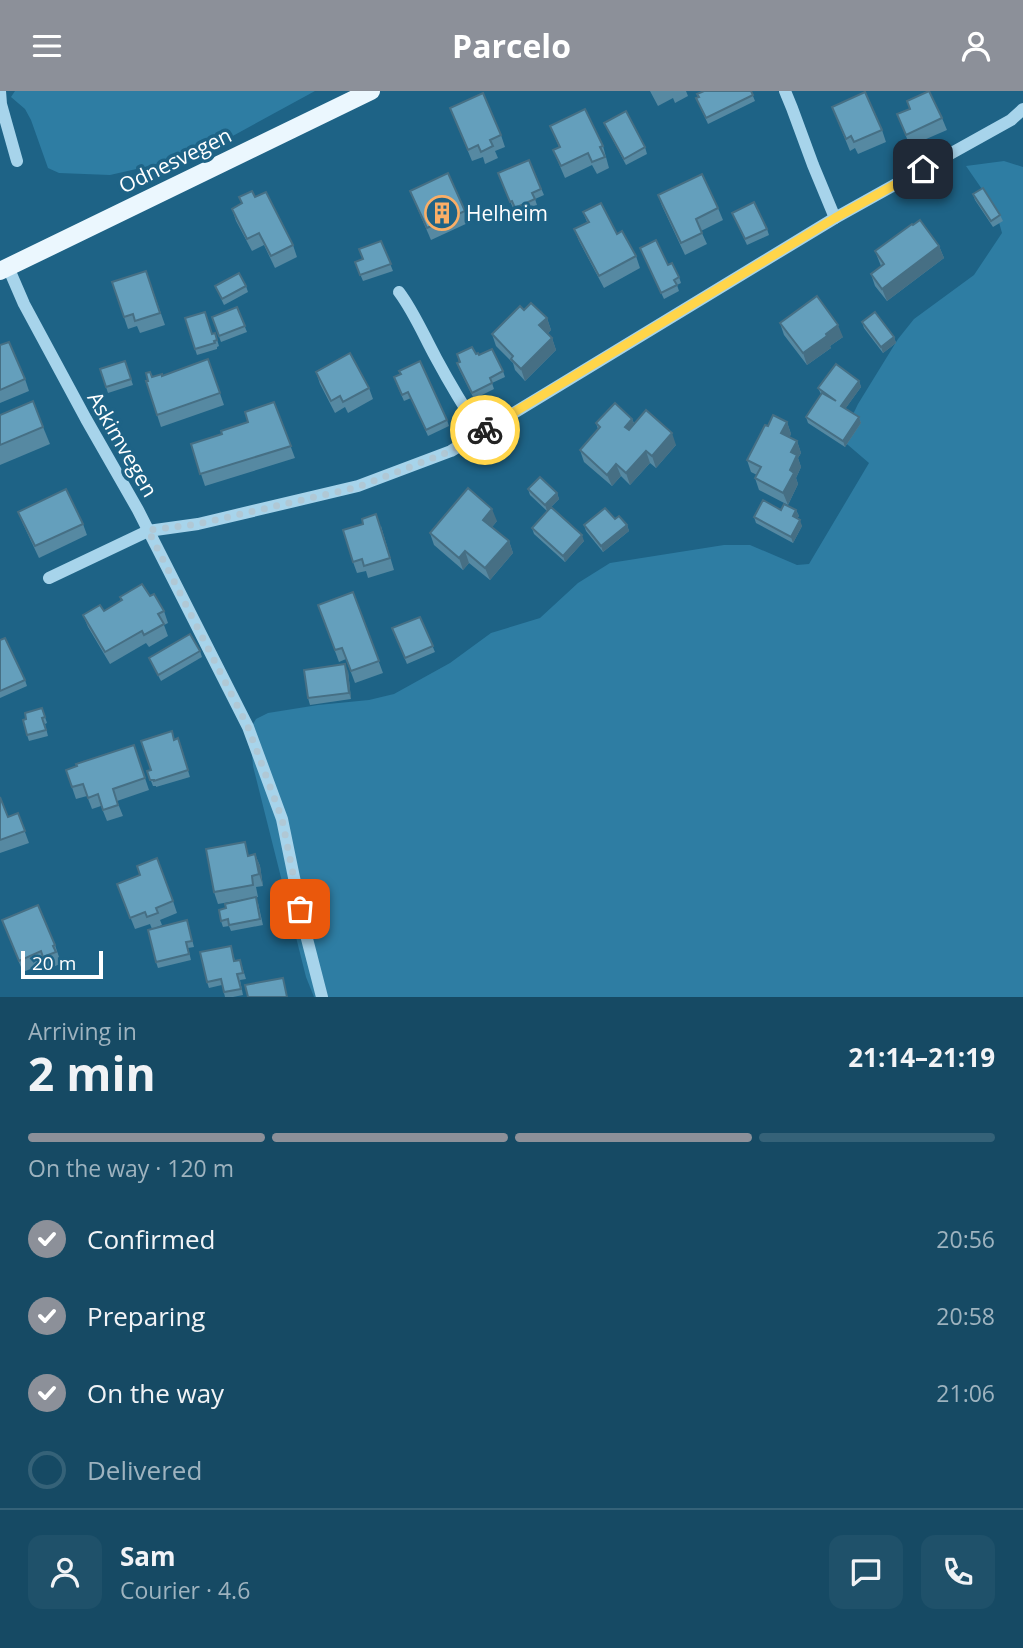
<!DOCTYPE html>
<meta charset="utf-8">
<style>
body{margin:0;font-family:"Open Sans",sans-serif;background:#1f516a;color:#f1f3f6;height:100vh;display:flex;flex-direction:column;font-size:26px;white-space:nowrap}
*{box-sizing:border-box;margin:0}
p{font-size:23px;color:#9eb3bf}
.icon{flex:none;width:38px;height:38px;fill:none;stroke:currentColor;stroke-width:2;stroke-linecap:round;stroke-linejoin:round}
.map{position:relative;height:906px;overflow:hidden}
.panel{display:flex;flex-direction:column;background:#164a64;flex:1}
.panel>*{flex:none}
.scale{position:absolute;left:21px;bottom:18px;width:82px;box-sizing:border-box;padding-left:7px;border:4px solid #fff;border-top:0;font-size:19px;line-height:24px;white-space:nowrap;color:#fff;-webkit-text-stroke:5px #1e6386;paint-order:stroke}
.pin{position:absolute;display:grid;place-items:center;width:60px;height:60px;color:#fff;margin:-30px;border-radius:14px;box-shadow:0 4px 10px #0006}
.courier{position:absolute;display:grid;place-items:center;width:70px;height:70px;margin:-35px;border:5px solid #ffd54a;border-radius:50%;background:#fff;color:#222;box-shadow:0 2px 9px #0007}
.summary em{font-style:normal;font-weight:700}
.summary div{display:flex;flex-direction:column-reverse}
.summary{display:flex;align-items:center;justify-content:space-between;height:119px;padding:0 28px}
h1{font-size:46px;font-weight:700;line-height:52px}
.bar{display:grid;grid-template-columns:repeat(4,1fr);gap:10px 7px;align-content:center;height:84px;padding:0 28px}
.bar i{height:9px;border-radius:5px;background:#356278}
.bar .selected{background:#8c9099}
.bar p{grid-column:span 4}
.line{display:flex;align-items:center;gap:18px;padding:0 28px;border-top:2px solid #356278}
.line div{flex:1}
.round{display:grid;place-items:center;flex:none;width:74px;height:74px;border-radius:14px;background:#1f516a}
ol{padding:0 28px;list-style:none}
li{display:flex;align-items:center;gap:21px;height:77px}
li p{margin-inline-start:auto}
li .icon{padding:7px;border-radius:50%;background:#8c9099;color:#fff;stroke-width:4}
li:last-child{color:#9eb3bf}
li i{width:38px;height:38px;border:4px solid #356278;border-radius:50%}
header{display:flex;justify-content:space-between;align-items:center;height:91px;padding:0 28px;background:#8c9099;color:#fff;font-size:32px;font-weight:700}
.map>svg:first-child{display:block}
.green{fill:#2e7da3}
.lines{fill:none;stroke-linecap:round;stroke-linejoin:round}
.minor{stroke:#a7d4eb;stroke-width:12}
.major{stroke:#ebf7fe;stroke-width:18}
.wall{fill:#5689a2}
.shaded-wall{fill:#466f84}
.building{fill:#649fbc;stroke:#466f84;stroke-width:2}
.done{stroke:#b0c8d5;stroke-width:7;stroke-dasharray:0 12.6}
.route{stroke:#ffd54a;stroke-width:9}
.labels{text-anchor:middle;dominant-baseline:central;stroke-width:7;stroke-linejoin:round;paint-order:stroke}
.street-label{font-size:21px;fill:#fff;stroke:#1e6386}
.poi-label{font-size:21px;fill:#fff;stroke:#1e6386;text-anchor:start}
</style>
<header><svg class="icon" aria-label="menu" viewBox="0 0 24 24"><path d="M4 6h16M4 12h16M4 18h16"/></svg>Parcelo<svg class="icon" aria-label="person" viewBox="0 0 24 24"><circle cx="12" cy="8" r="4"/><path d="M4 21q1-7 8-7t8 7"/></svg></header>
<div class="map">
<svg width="1023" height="906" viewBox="0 0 1023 906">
<rect width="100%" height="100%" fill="#1e6386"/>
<!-- green -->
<g class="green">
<path d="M15 0H315L198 64 110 84 59 82 48 77 31 29 25 18 11 6Z"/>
<path d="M1004 70 1023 76V906H314L306 886 253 675 250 638 256 628 268 622 318 614 369 609 394 603 450 572 491 542 540 527 578 492 610 472 724 454H750L797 474 809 473 869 372 841 348 858 313 898 248 914 228 974 184 1002 142 995 117 966 75Z"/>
</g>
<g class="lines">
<!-- minor -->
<g class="minor">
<path d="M0 0 1 13 17 70"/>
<path d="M785 0 792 17 813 74 835 127"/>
<path d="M8 176 24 213 86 328 138 419 248 636 282 728 305 840 322 906"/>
<path d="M399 201C414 221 424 245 436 267 450 293 465 318 481 342"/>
<path d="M49 487 148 440 198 433 358 395 451 360 835 127 1011 29 1023 18"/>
</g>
<!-- major -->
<path class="major" d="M0 180 371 0"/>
</g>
<!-- wall -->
<g class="wall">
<path d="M650 0H687H686L688 5 675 12 673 7 658 15Z"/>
<path d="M751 0 755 10 708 33 696 7 699 6Z"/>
<path d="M907 10 942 27 947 39 910 55 897 23 910 18Z"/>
<path d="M832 16 882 39 886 51 858 63 855 57 850 60Z"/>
<path d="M450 17 501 44 505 56 495 60 498 67 485 73 483 66 472 70Z"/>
<path d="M604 32 645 56 647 63 626 74Z"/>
<path d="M550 35 603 55 609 77 597 83 592 74 565 87 553 59 559 56Z"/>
<path d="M529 69 544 104 535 108 537 114 517 123 514 116 513 117 498 82Z"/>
<path d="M410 100 465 120 470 131 431 149Z"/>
<path d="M973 103 1000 124 1003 130 993 136 975 109Z"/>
<path d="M658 104 718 117 723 129 701 140 707 153 685 164 662 115Z"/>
<path d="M239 106H255L293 154 297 166 275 177 264 154 252 160 236 130 232 118 242 113Z"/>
<path d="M583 121 617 143 636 165 640 177 604 197 579 150 574 138 587 131Z"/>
<path d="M732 122 767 138 769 144 747 154Z"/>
<path d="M381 150 393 180 363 190 355 171 362 168Z"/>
<path d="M939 155 944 167 887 210 875 195 871 183 881 175 875 160Z"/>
<path d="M640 157 668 174 679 186 681 192 677 194 679 200 664 208Z"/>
<path d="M146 180 165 234 140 242 137 235 128 238 112 191Z"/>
<path d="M215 195H246L248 201 224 214Z"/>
<path d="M237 216 247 241 221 251 212 226Z"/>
<path d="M524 219 547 227 551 239 547 243 552 247 556 259 525 290 515 279 513 272 496 255 492 243Z"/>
<path d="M862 231 894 246 896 252 883 262 864 237Z"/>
<path d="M780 232 843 246 830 255 831 257 807 274 784 244Z"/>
<path d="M215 242 219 255 217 256V258L197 264 195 258Z"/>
<path d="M0 254 25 288 29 300 0 312Z"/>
<path d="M457 263H476L503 280 505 286 492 292 494 298 474 308 459 278 457 272 459 271Z"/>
<path d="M208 268 224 314 161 336 146 290 152 286 162 285Z"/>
<path d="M125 270 133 294 108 302 100 278Z"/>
<path d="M316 281 369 297 373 308 348 322 345 316 335 322 320 293Z"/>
<path d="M401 283 447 329 449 335 428 345 411 307 404 310 396 292Z"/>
<path d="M859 290 861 296 845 318 859 326 861 332 845 356 808 332 806 326 821 303 818 297Z"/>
<path d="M274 311 295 367 205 395 191 353 222 343 248 331Z"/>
<path d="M473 312 484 319 486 325 481 328Z"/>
<path d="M0 324 43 336 50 353 0 374Z"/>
<path d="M632 328 634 332 676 354 656 377 650 372 630 394 621 385 612 395 584 371 580 359 598 338 596 332Z"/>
<path d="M787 331 791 343 789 347 797 350 801 362 798 367 801 376 796 387 798 393 788 414 759 399 755 387 757 384 751 381 747 369 768 335Z"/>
<path d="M528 398 557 402 559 408 551 416 584 450 565 471 534 443 532 437 547 420 530 404Z"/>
<path d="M781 419H796L799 425 797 427 802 435 793 452 756 432 754 426Z"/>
<path d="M18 421 83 433 87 444 39 467 23 433Z"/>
<path d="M615 428 627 434 629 440 603 461 586 440 584 434Z"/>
<path d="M497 430 492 436 509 450 513 462 490 489 469 472 463 479 434 454 430 442Z"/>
<path d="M381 435 394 479 368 487 366 480 357 482 353 471Z"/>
<path d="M353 501 383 582 355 592 346 568 339 571 318 514Z"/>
<path d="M150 505 164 520 168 532 164 534 168 545 149 556 146 552 110 573 88 536 83 524 104 520 121 510 120 506Z"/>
<path d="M420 526 435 561 407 573 392 537Z"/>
<path d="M0 549 25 589 27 595 0 607Z"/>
<path d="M200 560 202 566 161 590 149 567Z"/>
<path d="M348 580 351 608 310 614 308 607Z"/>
<path d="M44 623 47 632 45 633 48 645 29 650 27 644Z"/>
<path d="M178 647 190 686 156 696V695H153L147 680 151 679 175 649Z"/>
<path d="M134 654 149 699 117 710 123 725 107 730 101 715 92 718 87 705 76 708 66 679Z"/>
<path d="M0 706 8 726 18 722 29 752 0 762Z"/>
<path d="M255 763 260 775 263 795 256 796 258 806 218 813 214 801 250 764Z"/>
<path d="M117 793 173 810 177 822 160 829 162 834 154 837 187 829 194 856 188 857 191 869 158 877 156 871 152 838 150 833 135 838Z"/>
<path d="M258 812 263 834 231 840 229 835 223 836 221 830 226 817Z"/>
<path d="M2 829 55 854 59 866 58 867 60 873 48 878 45 872 23 881Z"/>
<path d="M231 855 235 870 240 869 246 888 240 889 243 904 233 906H225L222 894 209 897 207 891Z"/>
</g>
<!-- shaded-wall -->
<g class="shaded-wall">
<path d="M939 155 944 167 887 210 882 198Z"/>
<path d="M547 227 551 239 544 246 539 234Z"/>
<path d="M838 234 843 246 830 255 831 257 807 274 803 262Z"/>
<path d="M894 246 896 252 883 262 881 256Z"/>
<path d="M552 247 556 259 525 290 521 278Z"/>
<path d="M859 290 861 296 843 321 841 315Z"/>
<path d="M859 326 861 332 845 356 843 350Z"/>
<path d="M632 328 637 340 630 348 625 336Z"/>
<path d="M787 331 791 343 785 354 781 342Z"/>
<path d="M672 342 676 354 656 377 652 365Z"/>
<path d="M797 350 801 362 798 367 801 376 796 387 798 393 788 414 783 402 790 379 791 361Z"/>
<path d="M646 360 650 372 630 394 626 382Z"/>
<path d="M616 373 621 385 612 395 607 384Z"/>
<path d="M557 402 559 408 547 420 545 414Z"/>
<path d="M492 418 497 430 488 441 483 429Z"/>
<path d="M796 419 799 425 795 431 793 425Z"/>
<path d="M800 429 802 435 793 452 791 446Z"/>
<path d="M627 434 629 440 603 461 601 455Z"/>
<path d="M582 444 584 450 565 471 563 465Z"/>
<path d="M509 450 513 462 490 489 485 477Z"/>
<path d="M465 460 469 472 463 479 459 467Z"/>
<path d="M345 573 348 580 351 608 349 602Z"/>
<path d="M255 763 260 775 263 795 259 783Z"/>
</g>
<!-- building -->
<g class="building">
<path d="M704 0H751L753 4 706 27 696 7 699 6 697 3Z"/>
<path d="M929 0 942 27 906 44 897 23 910 18 907 10Z"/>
<path d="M865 1 882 39 854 51 851 45 846 48 832 16Z"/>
<path d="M483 2 501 44 490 49 493 55 481 61 478 54 468 59 450 17Z"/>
<path d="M585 18 603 55 600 56 605 66 592 71 588 62 561 75 553 59 560 56 550 35Z"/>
<path d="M626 20 645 56 624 68 604 32Z"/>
<path d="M529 69 541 98 532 102 535 108 515 117 512 110 510 111 498 82Z"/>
<path d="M448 82 465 120 427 137 410 100Z"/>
<path d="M702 83 718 117 696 128 702 142 681 152 658 104Z"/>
<path d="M983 97 1000 124 991 130 973 103Z"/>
<path d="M252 100 255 106 266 101 293 154 271 165 259 142 247 148 232 118 242 112 239 106Z"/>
<path d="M754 111 767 138 745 148 732 122Z"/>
<path d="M601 112 617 143 622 140 636 165 599 185 574 138 589 131 583 121Z"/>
<path d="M920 129 939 155 882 198 871 183 884 173 875 160 912 133 913 134Z"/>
<path d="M656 149 668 174 672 172 679 186 674 189 677 194 661 202 640 157Z"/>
<path d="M381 150 391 173 360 184 355 171 363 168 359 158Z"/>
<path d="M146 180 160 222 135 230 133 223 124 226 112 191Z"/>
<path d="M239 182 246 195 222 208 215 195Z"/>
<path d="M817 205 838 234 826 243 827 245 803 262 780 232Z"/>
<path d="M531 212 547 227 539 234 552 247 521 278 511 268 513 265 492 243 520 215 524 219Z"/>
<path d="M237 216 245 235 219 245 212 226Z"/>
<path d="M205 221 212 243 215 242 217 249 214 250 215 252 195 258 185 227Z"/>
<path d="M875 221 894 246 881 256 862 231Z"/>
<path d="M9 251 25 288 0 299V254Z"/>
<path d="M472 256 476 263 478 262 479 264 492 258 503 280 490 287 492 292 472 302 457 272 460 271 457 263Z"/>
<path d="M350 262 369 297 343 311 340 305 331 310 316 281Z"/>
<path d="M208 268 220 302 157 324 146 290H148L146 282 150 281 152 286 162 283V285Z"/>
<path d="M125 270 131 288 106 296 100 278Z"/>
<path d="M420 270 447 329 426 339 408 301 402 304 394 286 401 283 399 280Z"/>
<path d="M836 273 859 290 841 315 859 326 843 350 806 326 822 302 836 310 818 297Z"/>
<path d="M479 309 484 319 479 322 473 312Z"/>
<path d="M33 310 43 336 0 354V324Z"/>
<path d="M274 311 291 355 200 383 191 353 222 343 221 340 248 331 245 321Z"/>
<path d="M615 312 632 328 625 336 629 339 646 319 672 342 652 365 646 360 626 382 616 373 607 384 580 359 600 336 596 332Z"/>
<path d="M773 324 787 331 781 342 797 350 791 361 797 364 790 379 794 382 783 402 755 387 761 376 747 369 765 334 768 335Z"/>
<path d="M540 386 557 402 545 414 528 398Z"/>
<path d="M468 397 492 418 483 429 509 450 485 477 465 460 459 467 430 442Z"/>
<path d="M66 398 83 433 35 455 18 421Z"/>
<path d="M763 409 781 419 784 413 796 419 793 425 800 429 791 446 754 426Z"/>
<path d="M551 416 582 444 563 465 532 437Z"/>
<path d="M605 417 615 428 619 425 627 434 601 455 584 434Z"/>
<path d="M376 423 390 467 364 475 362 468 353 471 343 439 363 433 362 428Z"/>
<path d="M142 493 150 505 154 503 164 520 158 523 164 533 144 544 142 540 105 561 83 524 100 514 104 520 122 509 120 506Z"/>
<path d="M353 501 379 570 351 580 342 557 335 559 318 514Z"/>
<path d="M420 526 433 555 405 567 392 537Z"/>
<path d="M190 543 200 560 158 584 149 567Z"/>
<path d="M5 547 25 589 0 600V549Z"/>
<path d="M345 573 349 602 308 607 304 579Z"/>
<path d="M42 617 45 626 42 627 46 639 27 644 23 629 26 628 25 622Z"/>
<path d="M172 640 174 649 178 647 188 679 154 690V689H150L147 680 151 679 141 650Z"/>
<path d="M134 654 145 687 113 698 118 714 103 719 98 703 88 707 83 693 72 696 66 679 77 675 76 673Z"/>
<path d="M0 706 8 726 18 722 25 740 0 749Z"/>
<path d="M245 751 248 765 255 763 259 783 252 785 253 794 214 801 206 758Z"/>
<path d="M157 767 173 810 156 817 158 822 147 826 145 821 130 827 117 793 140 784 137 775Z"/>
<path d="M256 806 260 828 229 834 228 828 221 830 219 819 226 817 225 813Z"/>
<path d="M38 814 55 854 53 855 56 861 43 866 41 860 19 870 2 829Z"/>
<path d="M187 829 192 850 186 851 189 863 156 871 148 839Z"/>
<path d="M231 855 234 870 240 869 243 882 237 883 241 898 224 901 221 888 207 891 200 861Z"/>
<path d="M283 887 287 906H248L245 894Z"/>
</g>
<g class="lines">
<!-- done -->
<path class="done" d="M300 818 282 728 248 636 148 439 198 433 358 396 451 360 485 339"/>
<!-- route -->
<path class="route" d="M485 339 835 127 923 78"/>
</g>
<!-- icons -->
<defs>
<g id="building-ring" transform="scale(1.75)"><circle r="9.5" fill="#1e6386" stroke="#faae66" stroke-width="1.5"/><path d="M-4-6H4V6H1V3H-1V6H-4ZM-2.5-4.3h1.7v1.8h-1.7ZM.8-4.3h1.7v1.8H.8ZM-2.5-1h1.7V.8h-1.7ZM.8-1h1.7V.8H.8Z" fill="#faae66"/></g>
</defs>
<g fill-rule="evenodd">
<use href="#building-ring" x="442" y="122"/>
</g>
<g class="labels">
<!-- street labels -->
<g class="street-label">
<text transform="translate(175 69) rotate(-26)">Odnesvegen</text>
<text transform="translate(123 353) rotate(60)">Askimvegen</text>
</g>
<!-- poi labels -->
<g class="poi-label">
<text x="466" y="122">Helheim</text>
</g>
</g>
</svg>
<div class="scale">20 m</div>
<div class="pin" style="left:300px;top:818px;background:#ea580c"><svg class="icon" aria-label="bag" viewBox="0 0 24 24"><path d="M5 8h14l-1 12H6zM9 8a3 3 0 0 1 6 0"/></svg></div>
<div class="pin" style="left:923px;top:78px;background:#1f2937"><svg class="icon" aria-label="home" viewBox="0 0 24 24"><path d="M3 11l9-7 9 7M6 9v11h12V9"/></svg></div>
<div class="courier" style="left:485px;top:339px"><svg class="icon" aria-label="bike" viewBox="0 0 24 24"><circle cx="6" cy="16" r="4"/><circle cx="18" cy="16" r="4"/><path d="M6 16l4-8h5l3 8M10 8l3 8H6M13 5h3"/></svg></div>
</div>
<section class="panel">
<div class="summary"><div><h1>2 min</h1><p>Arriving in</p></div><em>21:14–21:19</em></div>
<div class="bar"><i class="selected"></i><i class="selected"></i><i class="selected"></i><i></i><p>On the way · 120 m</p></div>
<ol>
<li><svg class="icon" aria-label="check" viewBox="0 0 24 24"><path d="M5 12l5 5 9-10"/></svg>Confirmed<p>20:56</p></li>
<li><svg class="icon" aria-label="check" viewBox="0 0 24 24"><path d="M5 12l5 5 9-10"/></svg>Preparing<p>20:58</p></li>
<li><svg class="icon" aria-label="check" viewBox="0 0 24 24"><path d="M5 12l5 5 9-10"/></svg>On the way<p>21:06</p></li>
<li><i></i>Delivered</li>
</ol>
<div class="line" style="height:126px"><a class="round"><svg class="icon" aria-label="person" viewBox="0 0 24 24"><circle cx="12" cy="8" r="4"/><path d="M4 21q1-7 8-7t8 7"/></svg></a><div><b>Sam</b><p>Courier · 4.6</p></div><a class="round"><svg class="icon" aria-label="chat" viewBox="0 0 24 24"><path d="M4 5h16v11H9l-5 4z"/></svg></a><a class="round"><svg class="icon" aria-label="phone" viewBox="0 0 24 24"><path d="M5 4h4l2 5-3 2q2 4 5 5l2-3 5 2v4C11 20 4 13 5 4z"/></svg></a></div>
</section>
